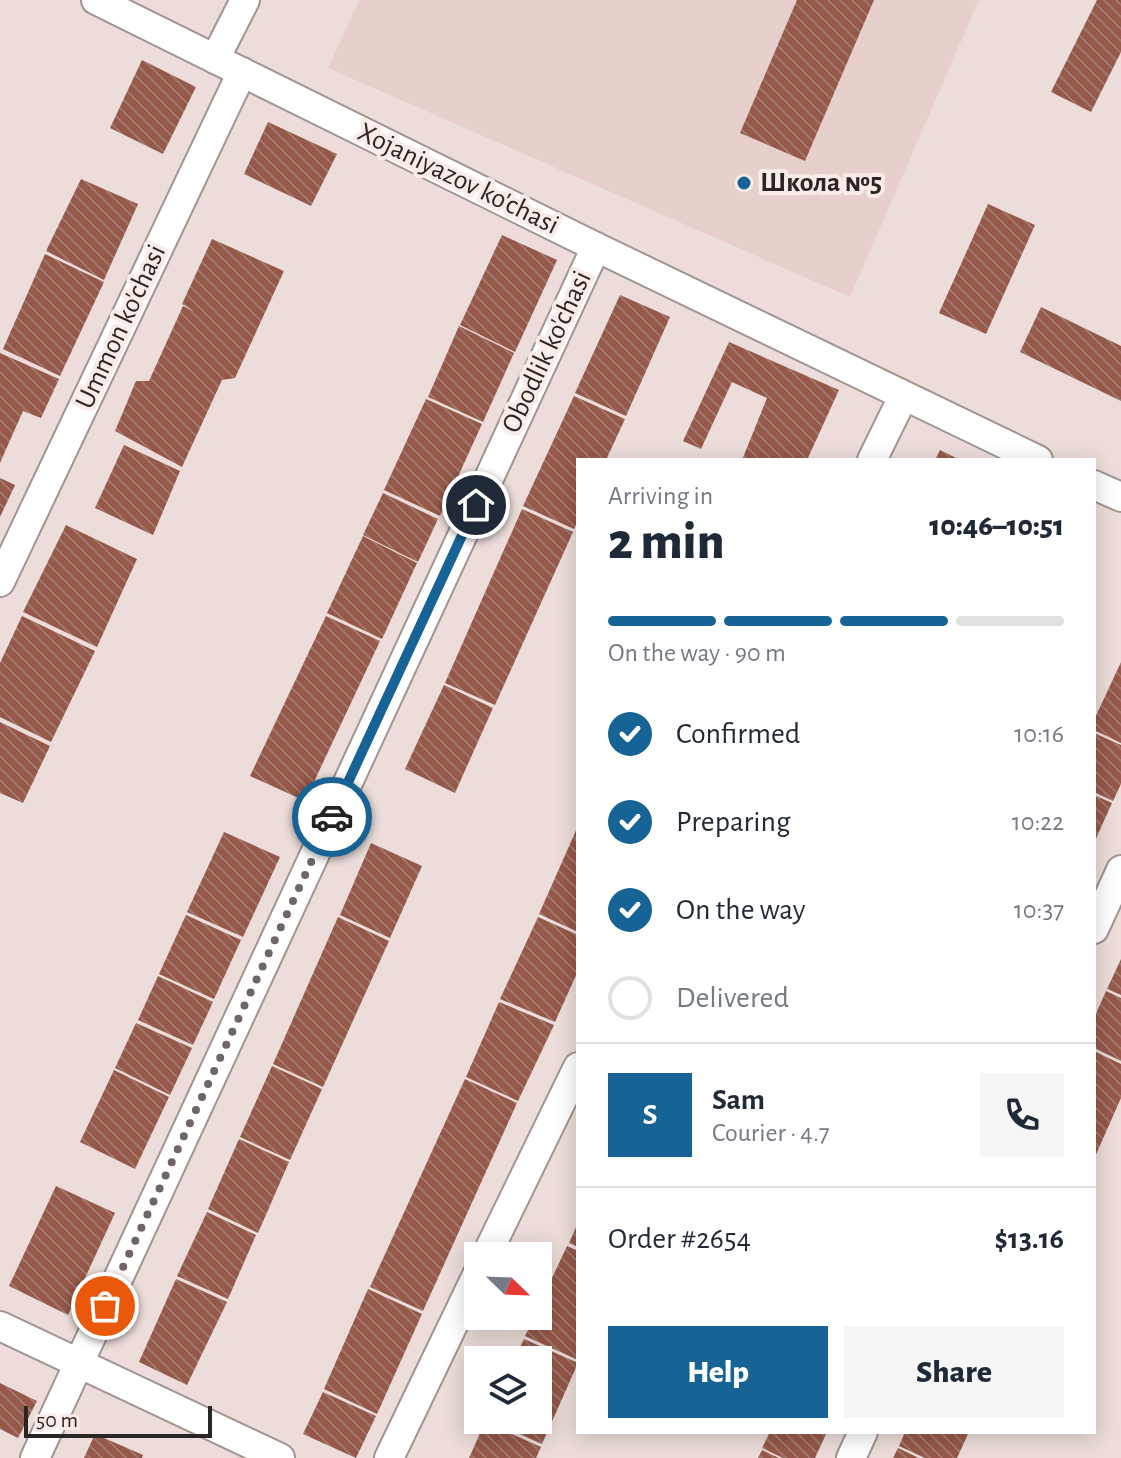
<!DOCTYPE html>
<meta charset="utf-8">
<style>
body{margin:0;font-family:"Alegreya Sans",sans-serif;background:#f6f6f7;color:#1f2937;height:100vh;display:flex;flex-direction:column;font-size:30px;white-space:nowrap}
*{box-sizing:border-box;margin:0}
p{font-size:26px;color:#747a83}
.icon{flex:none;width:44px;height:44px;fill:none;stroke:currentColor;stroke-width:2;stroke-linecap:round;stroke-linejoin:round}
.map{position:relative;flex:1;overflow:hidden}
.sheet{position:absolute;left:576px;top:458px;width:520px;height:976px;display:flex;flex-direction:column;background:#fff;border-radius:0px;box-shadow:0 4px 20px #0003}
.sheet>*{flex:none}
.needle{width:52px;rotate:113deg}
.fabs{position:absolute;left:464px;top:1242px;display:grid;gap:16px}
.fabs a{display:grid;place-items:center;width:88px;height:88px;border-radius:0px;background:#fff;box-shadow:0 4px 20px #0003;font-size:40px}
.scale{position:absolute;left:24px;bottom:20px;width:188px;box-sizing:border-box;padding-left:8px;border:4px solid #2b2624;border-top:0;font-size:22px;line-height:28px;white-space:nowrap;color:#2b2624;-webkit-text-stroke:6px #f9ebe7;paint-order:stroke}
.pin{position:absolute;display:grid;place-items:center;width:68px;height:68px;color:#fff;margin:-34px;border:4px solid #fff;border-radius:50%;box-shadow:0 2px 8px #0007}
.courier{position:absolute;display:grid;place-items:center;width:80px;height:80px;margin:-40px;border:6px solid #186396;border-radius:50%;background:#fff;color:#222;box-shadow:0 2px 10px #0007}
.overview em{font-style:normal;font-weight:800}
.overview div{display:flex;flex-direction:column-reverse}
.overview{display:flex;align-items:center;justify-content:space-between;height:136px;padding:0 32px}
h1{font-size:52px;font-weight:800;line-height:60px}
.bar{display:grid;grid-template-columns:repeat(4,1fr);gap:12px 8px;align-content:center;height:96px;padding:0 32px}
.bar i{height:10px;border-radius:6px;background:#e0e1e3}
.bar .current{background:#186396}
.bar p{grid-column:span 4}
.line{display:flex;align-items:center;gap:20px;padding:0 32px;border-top:2px solid #e0e1e3}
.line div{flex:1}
.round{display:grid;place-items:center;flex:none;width:84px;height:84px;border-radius:0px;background:#f6f6f7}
ol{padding:0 32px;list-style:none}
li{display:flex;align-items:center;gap:24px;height:88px}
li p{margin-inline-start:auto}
li .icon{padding:8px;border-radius:50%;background:#186396;color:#fff;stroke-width:4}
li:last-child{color:#747a83}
li i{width:44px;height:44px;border:4px solid #e0e1e3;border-radius:50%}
.primary-button{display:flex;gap:16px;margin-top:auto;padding:16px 32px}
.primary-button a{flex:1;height:92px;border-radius:0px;background:#186396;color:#fff;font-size:32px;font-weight:800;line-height:92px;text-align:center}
.primary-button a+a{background:#f6f6f7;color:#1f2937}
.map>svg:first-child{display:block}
.built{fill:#e7d0cb}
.building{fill:url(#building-back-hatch)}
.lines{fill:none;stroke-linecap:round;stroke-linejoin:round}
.street-casing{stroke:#a19491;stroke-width:32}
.street{stroke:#fff;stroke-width:28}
.done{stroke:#6f6664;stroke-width:8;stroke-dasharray:0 14.4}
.route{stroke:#186396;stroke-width:10}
.poi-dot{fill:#186396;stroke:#f9ebe7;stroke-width:3}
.labels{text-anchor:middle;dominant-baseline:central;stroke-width:8;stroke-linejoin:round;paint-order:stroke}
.street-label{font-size:28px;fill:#2b2624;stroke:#f9ebe7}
.poi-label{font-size:28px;font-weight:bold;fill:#2b2624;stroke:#f9ebe7;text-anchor:start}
</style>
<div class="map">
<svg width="1121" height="1458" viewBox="0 0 1121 1458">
<defs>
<pattern id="building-back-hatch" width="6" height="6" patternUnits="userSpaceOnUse" patternTransform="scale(2)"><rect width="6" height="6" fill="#965849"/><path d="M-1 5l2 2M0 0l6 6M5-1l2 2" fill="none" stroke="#a2776c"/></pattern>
</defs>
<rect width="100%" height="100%" fill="#ecddda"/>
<!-- built -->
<path class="built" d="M359 0H979L850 297 328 68Z"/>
<!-- building -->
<g class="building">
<path d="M797 0H874L805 161 740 133Z"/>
<path d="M1097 0H1121V52L1091 112 1051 92Z"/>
<path d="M142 60 196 87 163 154 110 128Z"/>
<path d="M268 122 337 154 311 206 244 174Z"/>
<path d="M81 179 138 204 104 280 46 251Z"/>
<path d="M988 204 1035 225 986 334 939 313Z"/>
<path d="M502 235 557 260 515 352 460 325Z"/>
<path d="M212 239 284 271 235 378 222 380 182 467 115 431 136 381H149L183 306 194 311 182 304Z"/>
<path d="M45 254 104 282 60 376 3 349Z"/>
<path d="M620 295 670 317 626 416 575 393Z"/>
<path d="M1041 307 1121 346V401L1020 352Z"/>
<path d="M459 326 514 353 483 422 428 397Z"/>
<path d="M729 342 839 390 807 460H742L767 398 732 382 701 449 683 441Z"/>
<path d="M0 353 59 379 41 418 23 411 0 463Z"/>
<path d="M574 396 625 419 606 460H578V521L574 529 523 506Z"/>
<path d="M426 399 482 424 440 516 384 490Z"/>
<path d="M124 445 180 471 153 535 95 508Z"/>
<path d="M940 450 960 460H935Z"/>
<path d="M0 478 15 485 0 517Z"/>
<path d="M383 493 438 519 418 562 363 535Z"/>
<path d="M522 509 573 532 495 705 445 683Z"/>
<path d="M66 525 137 559 97 647 23 612Z"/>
<path d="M363 536 417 563 382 639 327 613Z"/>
<path d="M22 616 95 651 51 742 0 717V663Z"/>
<path d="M326 616 380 641 305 801 250 776Z"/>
<path d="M1121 662V743L1094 730V720Z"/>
<path d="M444 685 493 708 455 793 405 769Z"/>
<path d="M0 722 50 746 23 803 0 793Z"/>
<path d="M1094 733 1121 745V784L1113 801 1094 792Z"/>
<path d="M1094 795 1112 803 1094 843Z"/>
<path d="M578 826V932L539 914Z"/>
<path d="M224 832 280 857 243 937 187 912Z"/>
<path d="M371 843 422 866 390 938 340 915Z"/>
<path d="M186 915 241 940 214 999 159 974Z"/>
<path d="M338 917 389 941 323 1087 273 1064Z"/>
<path d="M538 917 578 935V971L555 1022 500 999Z"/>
<path d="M1121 959V995L1107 989Z"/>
<path d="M158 976 213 1002 193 1045 138 1020Z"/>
<path d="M1106 991 1121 998V1061L1094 1048V1018Z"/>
<path d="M499 1002 554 1025 518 1101 466 1077Z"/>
<path d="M136 1023 192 1048 170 1095 115 1068Z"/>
<path d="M1094 1051 1121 1064V1098L1094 1159Z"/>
<path d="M272 1066 322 1089 290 1160 240 1137Z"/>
<path d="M114 1070 169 1097 135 1169 80 1142Z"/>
<path d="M465 1079 517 1103 423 1311 370 1287Z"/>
<path d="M239 1139 289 1162 258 1233 208 1209Z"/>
<path d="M56 1186 115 1213 68 1315 9 1286Z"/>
<path d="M207 1212 256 1235 228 1299 177 1276Z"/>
<path d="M578 1223V1247L569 1243Z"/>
<path d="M567 1246 578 1251V1360L525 1336 535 1316H538V1308Z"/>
<path d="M176 1279 227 1302 187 1385 139 1362Z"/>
<path d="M368 1289 422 1314 377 1414 324 1389Z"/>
<path d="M524 1339 578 1363 542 1444 488 1420H538V1360H514Z"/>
<path d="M0 1383 37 1401 18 1438 0 1429Z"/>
<path d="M323 1392 376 1416 356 1458 303 1434Z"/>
<path d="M485 1422 541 1447 536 1458H469Z"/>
<path d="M770 1432H827L815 1458H783L762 1448Z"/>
<path d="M905 1432H969L957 1458H925L899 1446Z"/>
<path d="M95 1434 143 1455 142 1458H84Z"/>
<path d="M898 1448 919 1458H893Z"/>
<path d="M762 1450 779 1458H758Z"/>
</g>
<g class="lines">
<!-- street casing -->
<g class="street-casing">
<g id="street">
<path d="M96 0 596 247 1038 460"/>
<path d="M215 59 245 0"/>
<path d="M872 460 903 397"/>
<path d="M1094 485 1121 497"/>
<path d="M0 582 242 72"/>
<path d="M1094 929 1121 870"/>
<path d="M486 1256 578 1067"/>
<path d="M0 1326 280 1458"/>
<path d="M35 1458 596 247"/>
<path d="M389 1458 478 1273"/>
<path d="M851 1458 863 1432"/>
</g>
</g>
<!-- street -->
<use href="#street" class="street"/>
</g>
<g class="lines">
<!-- done -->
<path class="done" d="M105 1306 332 817"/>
<!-- route -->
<path class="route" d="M332 817 476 505"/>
</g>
<!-- markers -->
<circle class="poi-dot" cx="744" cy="183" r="8"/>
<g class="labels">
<!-- street labels -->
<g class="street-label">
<text transform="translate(458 179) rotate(26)">Xojaniyazov ko'chasi</text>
<text transform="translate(121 327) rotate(-65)">Ummon ko'chasi</text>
<text transform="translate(547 352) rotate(-65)">Obodlik ko'chasi</text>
</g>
<!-- poi labels -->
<g class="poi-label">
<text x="760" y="183">Школа №5</text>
</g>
</g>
</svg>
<div class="fabs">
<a><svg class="needle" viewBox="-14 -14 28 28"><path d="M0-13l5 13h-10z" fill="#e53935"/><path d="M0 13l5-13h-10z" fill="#747a83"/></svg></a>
<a><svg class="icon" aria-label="layers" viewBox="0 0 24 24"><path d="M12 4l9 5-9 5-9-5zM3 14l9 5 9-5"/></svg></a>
</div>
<div class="scale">50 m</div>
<div class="pin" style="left:105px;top:1306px;background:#ea580c"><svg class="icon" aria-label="bag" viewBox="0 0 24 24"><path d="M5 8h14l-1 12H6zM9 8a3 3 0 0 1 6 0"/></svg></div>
<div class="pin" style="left:476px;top:505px;background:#1f2937"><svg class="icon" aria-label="home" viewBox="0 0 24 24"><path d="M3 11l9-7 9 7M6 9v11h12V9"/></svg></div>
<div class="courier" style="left:332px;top:817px"><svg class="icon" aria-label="car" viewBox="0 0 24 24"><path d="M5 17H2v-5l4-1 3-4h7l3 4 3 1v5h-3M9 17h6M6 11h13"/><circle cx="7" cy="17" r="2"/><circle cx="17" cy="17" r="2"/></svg></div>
<section class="sheet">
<div class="overview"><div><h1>2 min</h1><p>Arriving in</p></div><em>10:46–10:51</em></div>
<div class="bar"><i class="current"></i><i class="current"></i><i class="current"></i><i></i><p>On the way · 90 m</p></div>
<ol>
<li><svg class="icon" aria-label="check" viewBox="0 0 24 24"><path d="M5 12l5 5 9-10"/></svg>Confirmed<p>10:16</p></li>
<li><svg class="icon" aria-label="check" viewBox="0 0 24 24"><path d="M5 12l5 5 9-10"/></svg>Preparing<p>10:22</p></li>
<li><svg class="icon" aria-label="check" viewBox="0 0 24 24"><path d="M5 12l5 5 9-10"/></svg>On the way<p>10:37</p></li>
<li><i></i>Delivered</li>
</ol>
<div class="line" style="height:144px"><b class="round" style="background:#186396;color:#fff">S</b><div><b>Sam</b><p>Courier · 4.7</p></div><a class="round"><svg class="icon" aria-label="phone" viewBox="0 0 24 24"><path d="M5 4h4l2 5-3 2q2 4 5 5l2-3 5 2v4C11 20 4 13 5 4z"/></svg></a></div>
<div class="line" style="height:104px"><div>Order #2654</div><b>$13.16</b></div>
<div class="primary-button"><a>Help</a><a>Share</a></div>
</section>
</div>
